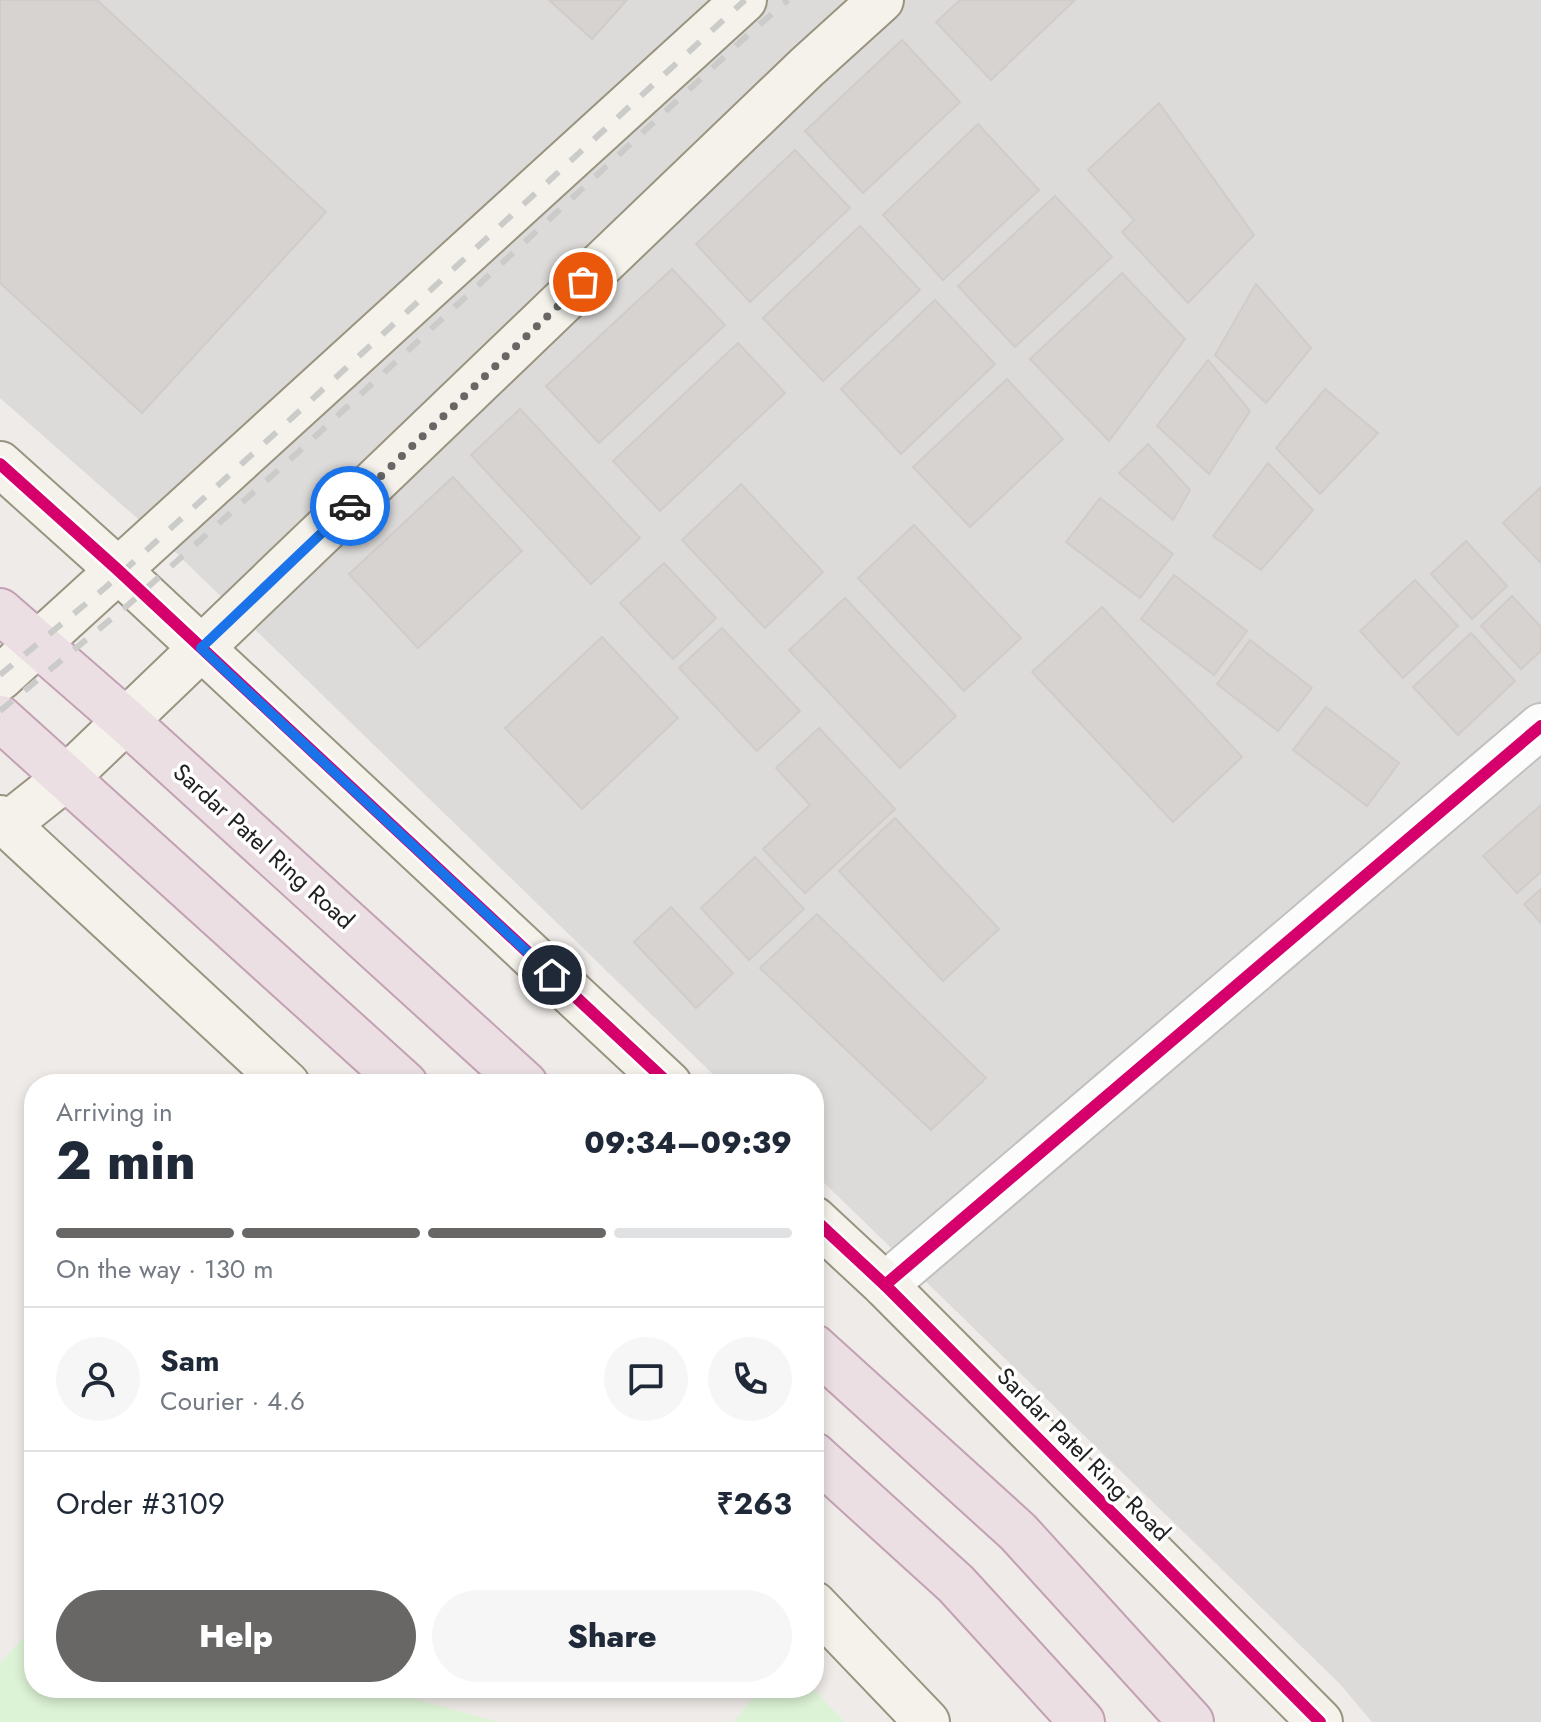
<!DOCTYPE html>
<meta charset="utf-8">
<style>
body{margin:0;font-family:Jost,sans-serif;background:#f6f6f7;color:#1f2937;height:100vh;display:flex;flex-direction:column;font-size:30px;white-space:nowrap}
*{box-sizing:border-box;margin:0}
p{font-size:26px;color:#747a83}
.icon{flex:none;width:44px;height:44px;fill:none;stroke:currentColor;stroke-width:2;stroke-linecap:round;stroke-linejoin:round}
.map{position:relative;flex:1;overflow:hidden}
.details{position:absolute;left:24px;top:1074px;width:800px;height:624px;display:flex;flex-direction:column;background:#fff;border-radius:32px;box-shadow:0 4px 12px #0003}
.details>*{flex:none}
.pin{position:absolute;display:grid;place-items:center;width:68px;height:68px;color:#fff;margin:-34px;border:4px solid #fff;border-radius:50%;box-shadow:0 2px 8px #0007}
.courier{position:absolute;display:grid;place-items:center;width:80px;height:80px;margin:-40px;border:6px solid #1a73e8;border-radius:50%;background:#fff;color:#222;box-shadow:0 2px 10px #0007}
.headline em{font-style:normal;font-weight:800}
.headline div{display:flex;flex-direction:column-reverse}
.headline{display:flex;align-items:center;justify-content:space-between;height:136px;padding:0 32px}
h1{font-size:52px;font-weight:800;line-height:60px}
.bar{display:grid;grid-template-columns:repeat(4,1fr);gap:12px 8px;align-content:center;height:96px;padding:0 32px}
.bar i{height:10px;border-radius:6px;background:#e0e1e3}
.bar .on{background:#686766}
.bar p{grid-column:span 4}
.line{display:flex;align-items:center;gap:20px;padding:0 32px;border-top:2px solid #e0e1e3}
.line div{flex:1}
.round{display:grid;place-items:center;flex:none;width:84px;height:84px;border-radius:42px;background:#f6f6f7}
.primary-button{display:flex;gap:16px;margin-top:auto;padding:16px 32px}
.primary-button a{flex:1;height:92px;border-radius:48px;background:#686766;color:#fff;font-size:32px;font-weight:800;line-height:92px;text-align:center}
.primary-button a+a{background:#f6f6f7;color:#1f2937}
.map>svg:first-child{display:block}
.residential{fill:#dddbda}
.park{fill:#ddf3d5}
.building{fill:#d6d3d1;stroke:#d1ccca;stroke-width:2}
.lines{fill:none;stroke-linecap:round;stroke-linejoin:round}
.street-casing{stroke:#c1c0bf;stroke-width:48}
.secondary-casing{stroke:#999480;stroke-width:48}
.highway-casing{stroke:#c3a0b3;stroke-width:48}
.street{stroke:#fcfcfc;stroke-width:44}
.secondary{stroke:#f4f2eb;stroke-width:44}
.highway{stroke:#ebdfe4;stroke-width:44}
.rail{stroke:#cbcbca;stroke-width:6;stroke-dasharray:16 16;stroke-linecap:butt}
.cycleway-casing{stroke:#fff;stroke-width:17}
.cycleway{stroke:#d6006c;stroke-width:12}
.done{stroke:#686766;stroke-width:8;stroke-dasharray:0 14.4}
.route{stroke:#1a73e8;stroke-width:10}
.labels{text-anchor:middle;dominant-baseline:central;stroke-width:7;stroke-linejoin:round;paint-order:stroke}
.street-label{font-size:24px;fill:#202020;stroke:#fff}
</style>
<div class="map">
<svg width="1541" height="1722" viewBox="0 0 1541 1722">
<rect width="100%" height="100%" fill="#eeebe8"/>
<!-- residential -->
<path class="residential" d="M0 0H1541V1722H1372L1339 1683 814 1173V1084H723L170 547 0 398Z"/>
<!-- park -->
<g class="park">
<path d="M34 1627V1688H376L498 1722H0V1663Z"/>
<path d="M761 1688H812L845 1722H734Z"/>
</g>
<!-- building -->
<g class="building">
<path d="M0 0H97L326 212 142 413 0 283Z"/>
<path d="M549 0H627L592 39Z"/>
<path d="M960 0H1075L991 80 936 22Z"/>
<path d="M902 40 960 102 863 193 805 131Z"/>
<path d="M1159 103 1254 235 1188 303 1122 232 1134 220 1088 170Z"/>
<path d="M978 124 1039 190 943 280 883 215Z"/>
<path d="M795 150 850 208 750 302 696 244Z"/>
<path d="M1055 196 1112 257 1015 347 958 286Z"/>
<path d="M860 226 920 290 823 381 763 318Z"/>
<path d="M672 269 725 325 599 443 546 386Z"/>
<path d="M1122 273 1185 339 1109 441 1030 359Z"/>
<path d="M1256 284 1311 348 1266 403 1215 355Z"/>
<path d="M935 300 995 364 901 454 841 389Z"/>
<path d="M738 343 785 393 660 511 613 461Z"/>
<path d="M1208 360 1250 411 1209 474 1157 426Z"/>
<path d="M1007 379 1063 439 970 527 913 467Z"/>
<path d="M1325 389 1378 433 1320 494 1276 448Z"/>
<path d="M520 409 640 538 591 584 471 455Z"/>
<path d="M1148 444 1190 490 1173 520 1119 473Z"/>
<path d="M1268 463 1313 510 1261 570 1213 536Z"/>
<path d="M453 477 522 551 418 648 349 574Z"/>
<path d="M741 484 823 572 765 628 682 540Z"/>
<path d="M1541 487V563L1503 523Z"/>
<path d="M1100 498 1173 554 1140 598 1066 542Z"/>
<path d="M914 525 1021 638 964 691 858 578Z"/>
<path d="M1466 541 1507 586 1472 619 1431 574Z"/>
<path d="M664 563 716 618 673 659 620 603Z"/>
<path d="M1174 575 1247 631 1214 675 1141 619Z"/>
<path d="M1415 580 1458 626 1403 678 1360 631Z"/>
<path d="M1512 596 1541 627V651L1521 669 1481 626Z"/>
<path d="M845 598 956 716 900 768 789 650Z"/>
<path d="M1102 607 1242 757 1173 822 1032 672Z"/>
<path d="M722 628 800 711 757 751 679 668Z"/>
<path d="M1471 633 1515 681 1458 735 1413 687Z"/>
<path d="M602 637 678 718 582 809 505 728Z"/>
<path d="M1250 640 1312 688 1278 731 1217 684Z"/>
<path d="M1326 707 1399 763 1367 806 1293 750Z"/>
<path d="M819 728 895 809 805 893 763 849 810 805 776 768Z"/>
<path d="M1541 805V872L1517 893 1483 856Z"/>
<path d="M895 818 999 929 943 981 839 871Z"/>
<path d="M755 857 804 909 749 960 701 908Z"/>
<path d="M1541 889V923L1524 904Z"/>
<path d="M671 907 733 973 696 1008 634 942Z"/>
<path d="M817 914 986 1078 931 1130 760 968Z"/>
</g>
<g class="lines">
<!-- street casing -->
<g class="street-casing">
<path id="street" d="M885 1285 1541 726"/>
</g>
<!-- secondary casing -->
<g class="secondary-casing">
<g id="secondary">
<path d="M0 464 118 570 669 1084"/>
<path d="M0 678 744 0"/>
<path d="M0 818 287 1084"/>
<path d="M8 824 66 778 807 67 881 0"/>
<path d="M814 1219 885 1285 1320 1722"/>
<path d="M814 1604 927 1722"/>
</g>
</g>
<!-- highway casing -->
<g class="highway-casing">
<g id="highway">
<path d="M0 611 125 720 525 1084"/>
<path d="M0 718 405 1084"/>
<path d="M814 1347 1018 1532 1191 1722"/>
<path d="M814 1455 956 1584 1082 1722"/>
</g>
</g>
<!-- street -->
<use href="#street" class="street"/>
<!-- secondary -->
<use href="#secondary" class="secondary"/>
<!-- highway -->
<use href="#highway" class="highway"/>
<!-- rail -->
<g class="rail">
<path d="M0 675 106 587 281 428 745 0"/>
<path d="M0 711 128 605 305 446 750 33 788 0"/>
</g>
<!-- cycleway casing -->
<g class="cycleway-casing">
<g id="cycleway">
<path d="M0 464 118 570 669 1084"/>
<path d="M814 1219 885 1285 1320 1722"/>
<path d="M885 1285 1541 726"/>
</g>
</g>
<!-- cycleway -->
<use href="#cycleway" class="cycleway"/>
</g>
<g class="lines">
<!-- done -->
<path class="done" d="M350 506 583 282"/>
<!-- route -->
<path class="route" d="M350 506 201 648 552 975"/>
</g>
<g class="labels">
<!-- street labels -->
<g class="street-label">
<text transform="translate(264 846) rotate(42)">Sardar Patel Ring Road</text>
<text transform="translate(1084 1454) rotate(45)">Sardar Patel Ring Road</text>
</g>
</g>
</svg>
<div class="pin" style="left:583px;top:282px;background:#ea580c"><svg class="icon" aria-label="bag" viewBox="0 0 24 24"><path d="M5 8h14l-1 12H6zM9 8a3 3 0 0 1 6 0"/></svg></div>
<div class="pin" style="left:552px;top:975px;background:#1f2937"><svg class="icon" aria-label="home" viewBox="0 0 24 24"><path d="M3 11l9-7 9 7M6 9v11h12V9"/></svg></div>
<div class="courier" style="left:350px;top:506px"><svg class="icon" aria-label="car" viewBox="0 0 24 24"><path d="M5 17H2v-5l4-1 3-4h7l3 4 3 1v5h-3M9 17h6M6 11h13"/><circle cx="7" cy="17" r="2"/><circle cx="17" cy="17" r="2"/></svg></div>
<section class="details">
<div class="headline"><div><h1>2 min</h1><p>Arriving in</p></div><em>09:34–09:39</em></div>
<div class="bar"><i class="on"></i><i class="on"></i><i class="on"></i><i></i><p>On the way · 130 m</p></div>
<div class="line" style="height:144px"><a class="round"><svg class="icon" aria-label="person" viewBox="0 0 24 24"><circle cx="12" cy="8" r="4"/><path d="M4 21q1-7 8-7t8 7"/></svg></a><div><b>Sam</b><p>Courier · 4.6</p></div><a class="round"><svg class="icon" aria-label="chat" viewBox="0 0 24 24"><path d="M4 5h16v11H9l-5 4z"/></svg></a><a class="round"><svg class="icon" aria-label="phone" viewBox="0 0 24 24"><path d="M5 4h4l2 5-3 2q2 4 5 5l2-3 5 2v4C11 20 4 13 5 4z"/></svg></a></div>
<div class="line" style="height:104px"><div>Order #3109</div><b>₹263</b></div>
<div class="primary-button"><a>Help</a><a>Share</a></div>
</section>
</div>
